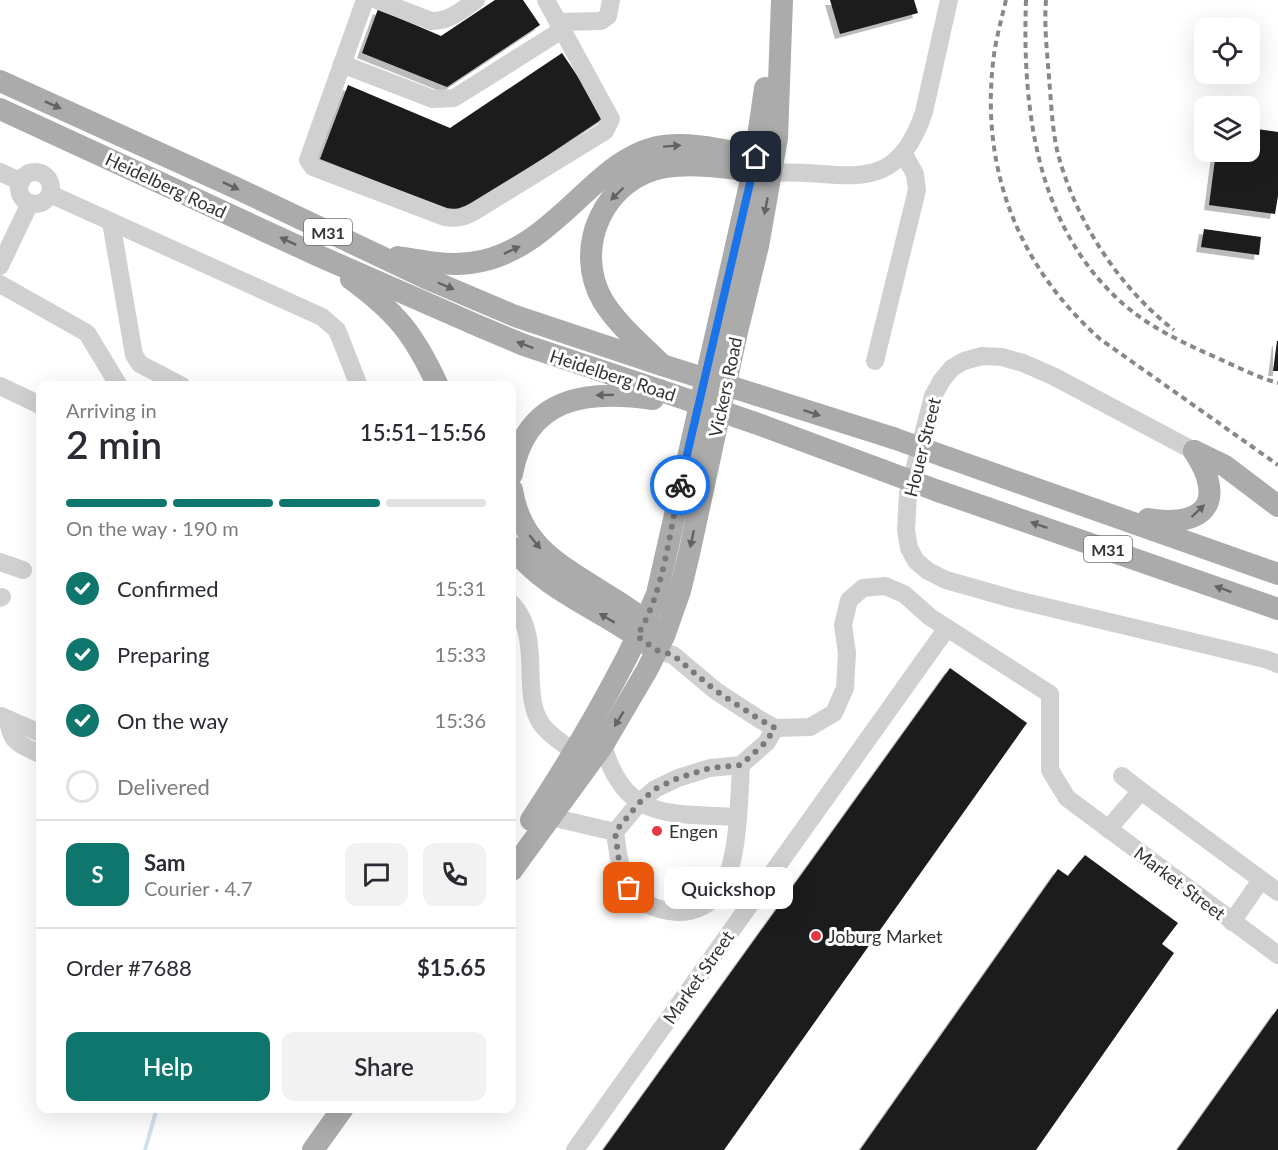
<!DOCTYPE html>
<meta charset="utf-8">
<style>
body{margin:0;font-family:Lato,sans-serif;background:#f2f2f3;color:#2b2b33;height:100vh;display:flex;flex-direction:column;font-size:22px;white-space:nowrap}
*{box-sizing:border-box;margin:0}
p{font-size:20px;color:#7c7c81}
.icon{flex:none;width:33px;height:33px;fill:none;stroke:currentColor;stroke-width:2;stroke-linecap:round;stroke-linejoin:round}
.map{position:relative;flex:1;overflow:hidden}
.panel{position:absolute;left:36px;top:381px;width:480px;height:732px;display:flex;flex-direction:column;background:#fff;border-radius:12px;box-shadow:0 6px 24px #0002}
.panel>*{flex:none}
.controls{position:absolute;left:1194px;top:18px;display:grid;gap:12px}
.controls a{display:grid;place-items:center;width:66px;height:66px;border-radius:12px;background:#fff;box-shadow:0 6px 24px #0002;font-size:30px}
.pin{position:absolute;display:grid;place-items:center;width:51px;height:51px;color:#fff;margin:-26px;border-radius:12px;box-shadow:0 3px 9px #0006}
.courier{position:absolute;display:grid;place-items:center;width:60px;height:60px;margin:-30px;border:4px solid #1a73e8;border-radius:50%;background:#fff;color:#222;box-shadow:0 2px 8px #0007}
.bubble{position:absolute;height:42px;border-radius:12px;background:#fff;box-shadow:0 6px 24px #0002;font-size:20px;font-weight:600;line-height:42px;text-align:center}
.overview em{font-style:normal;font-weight:600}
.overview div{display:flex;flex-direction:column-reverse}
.overview{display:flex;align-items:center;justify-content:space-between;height:102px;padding:0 30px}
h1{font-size:39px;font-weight:600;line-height:45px}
.bar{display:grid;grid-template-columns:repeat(4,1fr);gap:9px 6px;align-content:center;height:72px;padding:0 30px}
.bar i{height:8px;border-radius:4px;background:#e1e1e2}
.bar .on{background:#0f766e}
.bar p{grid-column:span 4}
.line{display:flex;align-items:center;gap:15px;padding:0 30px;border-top:2px solid #e1e1e2}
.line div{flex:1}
.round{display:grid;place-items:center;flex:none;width:63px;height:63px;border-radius:12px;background:#f2f2f3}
ol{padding:0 30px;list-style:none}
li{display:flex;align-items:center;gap:18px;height:66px}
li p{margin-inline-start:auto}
li .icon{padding:6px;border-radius:50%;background:#0f766e;color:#fff;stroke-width:4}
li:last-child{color:#7c7c81}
li i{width:33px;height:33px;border:3px solid #e1e1e2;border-radius:50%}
.button{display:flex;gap:12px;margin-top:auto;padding:12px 30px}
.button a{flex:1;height:69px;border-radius:12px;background:#0f766e;color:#fff;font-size:24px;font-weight:600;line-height:69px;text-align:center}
.button a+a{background:#f2f2f3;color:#2b2b33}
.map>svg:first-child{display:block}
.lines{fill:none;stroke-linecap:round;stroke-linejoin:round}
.stream{stroke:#cfe2ee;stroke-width:4}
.building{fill:#1a1a1a;filter:url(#shadow)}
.minor{stroke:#d0d0d0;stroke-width:18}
.major{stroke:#ababab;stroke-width:22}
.rail{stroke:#888;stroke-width:4;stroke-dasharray:6 4.5;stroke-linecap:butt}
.major-bridge{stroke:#ababab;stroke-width:22}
.oneway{fill:#636363}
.done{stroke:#7a7a7a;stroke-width:6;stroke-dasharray:0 10.8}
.route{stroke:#1a73e8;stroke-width:8}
.poi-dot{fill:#e63946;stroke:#fff;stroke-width:2}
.labels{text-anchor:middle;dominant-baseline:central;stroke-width:6;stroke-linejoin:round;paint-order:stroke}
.shield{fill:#fff;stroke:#707070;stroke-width:1.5}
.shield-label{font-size:16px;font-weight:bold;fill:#333}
.street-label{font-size:18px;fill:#333;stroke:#fff}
.poi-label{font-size:18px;fill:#333;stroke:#fff;text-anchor:start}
</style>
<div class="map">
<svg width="1278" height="1150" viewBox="0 0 1278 1150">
<defs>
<filter id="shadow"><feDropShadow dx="-5" dy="5" stdDeviation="0" flood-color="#0004"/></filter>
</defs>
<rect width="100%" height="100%" fill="#fff"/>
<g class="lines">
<!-- stream -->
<path class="stream" d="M145 1150 157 1108"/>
</g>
<!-- building -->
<g class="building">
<path d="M495 0H523L540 25 447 87 362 53 378 9 441 36Z"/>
<path d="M830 0H914L918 13 840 34Z"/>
<path d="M562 53 605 117 460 214 320 159 348 85 450 128Z"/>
<path d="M1250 128 1278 132V196L1275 214 1209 205 1216 152H1250Z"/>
<path d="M1204 229 1261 237 1259 255 1201 247Z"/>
<path d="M1277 341H1278V371H1273Z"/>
<path d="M950 668 1027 723 724 1150H603Z"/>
<path d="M1085 855 1178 923 1162 944 1174 953 1036 1150H860L1058 869 1068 876Z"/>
<path d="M1278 1008V1150H1177Z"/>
</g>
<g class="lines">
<!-- minor -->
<g class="minor">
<path d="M365 0 308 160 313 167 445 217C457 219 465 217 475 211L605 131 611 119 546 0"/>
<path d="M377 0 431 21C449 22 462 10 476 0"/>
<path d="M558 22 601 21 608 16 611 0"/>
<path d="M342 64 433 99 454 98 562 30"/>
<path d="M0 172 21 182"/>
<circle cx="35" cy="188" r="16"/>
<path d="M772 173C843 168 894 202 924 112L949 0"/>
<path d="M50 194 322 317 337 330 359 386"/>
<path d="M111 222 134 355 140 364 182 386"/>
<path d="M0 266 30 203"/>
<path d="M0 284 87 333 119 386"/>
<path d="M875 361 917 190 915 174 903 153"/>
<path d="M0 386 40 405"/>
<path d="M1194 451 1053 376 1023 363 1002 357 982 356 964 361 952 368 942 380 933 396 908 494 906 530 909 548 916 561 928 571 946 580 1013 599 1265 659 1278 664"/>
<path d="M0 562 23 570"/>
<path d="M0 598 2 597"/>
<path d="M512 604C544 638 519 693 542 725 550 736 564 744 575 752"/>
<path d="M656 650 673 655 716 691 759 719 775 728 810 727 834 713 845 688 847 653 843 625 849 600 863 588 885 586 904 594 930 617 1050 694V770L1067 798 1278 955"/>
<path d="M1 716 40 733"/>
<path d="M8 719C11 744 19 744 40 754"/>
<path d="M603 745C625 822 670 813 737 817"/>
<path d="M1141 791 1278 892"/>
<path d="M551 817 615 832 639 803 655 789 678 778 710 768 741 765 767 742 775 728"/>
<path d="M1108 829 1141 791 1122 776"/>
<path d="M615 832C621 877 625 907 677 912 692 913 708 906 718 894 739 868 739 799 741 765"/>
<path d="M1232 922 1261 880"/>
<path d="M575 1150 947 628"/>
</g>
<!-- major -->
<g class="major">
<path d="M0 81 234 187 428 279 515 316 662 365"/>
<path d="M0 109 319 256 481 327 524 345 659 390"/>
<path d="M398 257C421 261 446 266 470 263 520 257 553 222 588 190 607 173 627 155 653 148 691 139 732 153 770 159"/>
<path d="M351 279C397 313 414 334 438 386"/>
<path d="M659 362C640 343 617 324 603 301 572 248 604 177 666 167 697 162 734 169 766 172"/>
<path d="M757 395 893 438"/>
<path d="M755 423 882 470"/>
<path d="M1194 451 1225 466 1278 506"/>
<path d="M949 458 1278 574"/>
<path d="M512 474C526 397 586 389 653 399"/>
<path d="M512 490C521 548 563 566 607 595 624 605 641 617 656 630"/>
<path d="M938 491 1278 609"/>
<path d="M1148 519C1176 524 1218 521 1208 481 1206 470 1200 461 1194 451"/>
<path d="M512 547C546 592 603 610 647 644"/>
<path d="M531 820C566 767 598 713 627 657 637 636 648 616 657 594L753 171 765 88"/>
<path d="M512 870 603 745 647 670 664 636 680 591 689 554 737 332 758 246 777 138 782 0"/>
<path d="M313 1150 343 1108"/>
</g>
<!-- rail -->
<g class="rail">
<path d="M1006 0C1001 21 995 42 993 63 981 171 1019 267 1100 339L1278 465"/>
<path d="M1026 0C1022 112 1037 232 1128 308 1155 330 1184 343 1215 357 1236 366 1256 377 1278 383"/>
<path d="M1046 0C1044 25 1047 52 1049 77 1051 101 1052 127 1057 150 1074 218 1118 287 1174 330"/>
</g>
<!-- major-bridge -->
<g class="major-bridge">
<path d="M662 365 757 395"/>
<path d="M659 390 755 423"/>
<path d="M893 438 949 458"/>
<path d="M882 470 938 491"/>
</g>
</g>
<!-- one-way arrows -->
<defs><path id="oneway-solid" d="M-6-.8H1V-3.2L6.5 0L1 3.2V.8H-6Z" transform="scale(1.5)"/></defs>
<g class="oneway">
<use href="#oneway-solid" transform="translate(53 105) rotate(24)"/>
<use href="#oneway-solid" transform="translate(672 146) rotate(-4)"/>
<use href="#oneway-solid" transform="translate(231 186) rotate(25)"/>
<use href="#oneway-solid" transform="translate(617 194) rotate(136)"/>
<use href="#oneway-solid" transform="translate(766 206) rotate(101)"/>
<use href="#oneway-solid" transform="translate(288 241) rotate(-155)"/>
<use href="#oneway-solid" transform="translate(512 250) rotate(-25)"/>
<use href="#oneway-solid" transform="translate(446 286) rotate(23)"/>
<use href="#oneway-solid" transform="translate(525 345) rotate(-159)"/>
<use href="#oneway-solid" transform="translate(605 395) rotate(179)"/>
<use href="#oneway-solid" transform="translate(812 413) rotate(18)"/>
<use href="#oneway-solid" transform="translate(1198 511) rotate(-43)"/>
<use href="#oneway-solid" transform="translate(1039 525) rotate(-161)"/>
<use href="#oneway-solid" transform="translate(692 539) rotate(102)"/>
<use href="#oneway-solid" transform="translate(535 542) rotate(51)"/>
<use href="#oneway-solid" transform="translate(1223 589) rotate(-160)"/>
<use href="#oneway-solid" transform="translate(607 618) rotate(-149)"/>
<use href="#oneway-solid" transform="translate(619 719) rotate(121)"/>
</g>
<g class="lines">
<!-- done -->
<path class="done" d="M629 888 619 861 615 832 639 803 655 789 678 778 710 768 741 765 766 742 775 728 759 719 716 691 673 655 656 650 637 636C664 592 669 534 680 485"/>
<!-- route -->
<path class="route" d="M680 485 756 157"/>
</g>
<!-- markers -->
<g class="poi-dot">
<circle cx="657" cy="831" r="6"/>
<circle cx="816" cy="936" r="6"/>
</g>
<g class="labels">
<!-- shield labels -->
<g class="shield">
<rect x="304" y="219" width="48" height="26" rx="4.5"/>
<rect x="1084" y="536" width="48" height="26" rx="4.5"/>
</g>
<g class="shield-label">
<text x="328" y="232">M31</text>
<text x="1108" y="549">M31</text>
</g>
<!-- street labels -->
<g class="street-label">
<text transform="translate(166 185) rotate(25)">Heidelberg Road</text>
<text transform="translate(613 375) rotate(18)">Heidelberg Road</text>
<text transform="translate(725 387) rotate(-78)">Vickers Road</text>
<text transform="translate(922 447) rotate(-76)">Houer Street</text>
<text transform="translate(1180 883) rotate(37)">Market Street</text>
<text transform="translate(698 977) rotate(-55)">Market Street</text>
</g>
<!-- poi labels -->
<g class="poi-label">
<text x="669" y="831">Engen</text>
<text x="828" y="936">Joburg Market</text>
</g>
</g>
</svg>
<div class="controls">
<a><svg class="icon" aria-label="locate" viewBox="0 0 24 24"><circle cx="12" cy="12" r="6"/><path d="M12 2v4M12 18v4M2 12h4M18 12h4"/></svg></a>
<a><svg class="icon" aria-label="layers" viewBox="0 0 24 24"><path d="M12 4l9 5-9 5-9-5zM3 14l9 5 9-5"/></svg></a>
</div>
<div class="pin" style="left:629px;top:888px;background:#ea580c"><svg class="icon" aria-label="bag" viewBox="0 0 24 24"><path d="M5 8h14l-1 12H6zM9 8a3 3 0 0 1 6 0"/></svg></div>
<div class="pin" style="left:756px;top:157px;background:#1f2937"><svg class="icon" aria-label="home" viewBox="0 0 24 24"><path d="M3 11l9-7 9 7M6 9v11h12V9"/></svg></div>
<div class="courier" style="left:680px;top:485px"><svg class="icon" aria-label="bike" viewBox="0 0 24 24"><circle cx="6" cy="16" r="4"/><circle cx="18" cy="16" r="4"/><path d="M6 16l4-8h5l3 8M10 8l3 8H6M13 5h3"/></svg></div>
<div class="bubble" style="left:664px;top:867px;width:129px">Quickshop</div>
<section class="panel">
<div class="overview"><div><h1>2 min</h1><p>Arriving in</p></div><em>15:51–15:56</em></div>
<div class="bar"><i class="on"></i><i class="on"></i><i class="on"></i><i></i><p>On the way · 190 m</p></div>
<ol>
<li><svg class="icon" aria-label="check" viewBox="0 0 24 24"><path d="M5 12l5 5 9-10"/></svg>Confirmed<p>15:31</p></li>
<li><svg class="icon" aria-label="check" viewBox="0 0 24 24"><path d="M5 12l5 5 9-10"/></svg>Preparing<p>15:33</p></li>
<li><svg class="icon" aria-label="check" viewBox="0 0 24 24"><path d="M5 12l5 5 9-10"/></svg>On the way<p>15:36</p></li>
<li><i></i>Delivered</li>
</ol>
<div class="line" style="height:108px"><b class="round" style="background:#0f766e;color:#fff">S</b><div><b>Sam</b><p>Courier · 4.7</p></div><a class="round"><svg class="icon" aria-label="chat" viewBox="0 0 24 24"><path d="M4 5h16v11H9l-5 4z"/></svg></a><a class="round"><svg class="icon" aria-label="phone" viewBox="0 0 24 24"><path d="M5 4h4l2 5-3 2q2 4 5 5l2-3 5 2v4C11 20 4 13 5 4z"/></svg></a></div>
<div class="line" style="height:78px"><div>Order #7688</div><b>$15.65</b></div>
<div class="button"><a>Help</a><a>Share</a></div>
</section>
</div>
